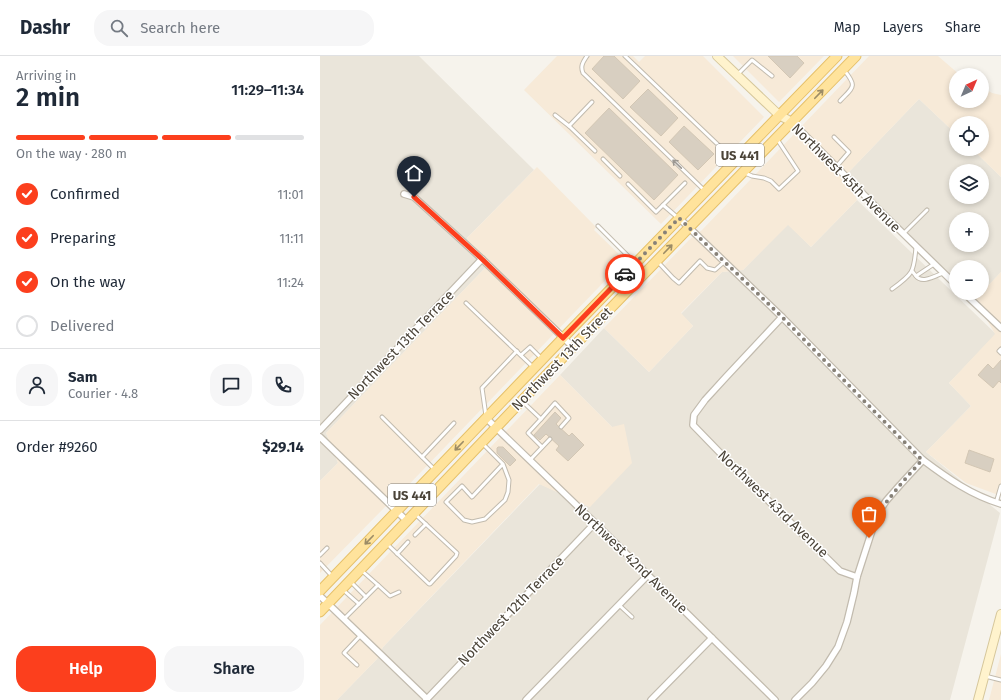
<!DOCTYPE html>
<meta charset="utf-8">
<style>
body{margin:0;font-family:"Fira Sans",sans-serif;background:#f6f6f7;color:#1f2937;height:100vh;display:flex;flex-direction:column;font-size:15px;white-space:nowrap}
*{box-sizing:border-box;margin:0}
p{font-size:13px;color:#747a83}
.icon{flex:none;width:22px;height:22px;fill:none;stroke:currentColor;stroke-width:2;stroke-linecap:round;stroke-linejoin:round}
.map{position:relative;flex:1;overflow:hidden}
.sheet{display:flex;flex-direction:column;background:#fff;width:320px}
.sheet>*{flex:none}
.needle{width:26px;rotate:44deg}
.buttons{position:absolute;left:629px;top:12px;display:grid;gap:8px}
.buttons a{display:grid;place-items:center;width:40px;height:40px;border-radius:50%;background:#fff;box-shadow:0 2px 6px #0003;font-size:20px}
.pin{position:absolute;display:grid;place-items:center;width:34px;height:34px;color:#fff;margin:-41px -17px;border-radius:50% 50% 50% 0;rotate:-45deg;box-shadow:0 0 4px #0007}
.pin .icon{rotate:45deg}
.courier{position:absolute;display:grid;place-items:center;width:40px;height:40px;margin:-20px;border:3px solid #fc3f1d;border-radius:50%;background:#fff;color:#222;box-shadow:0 1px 5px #0007}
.head em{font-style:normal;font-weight:600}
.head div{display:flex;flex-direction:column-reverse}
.head{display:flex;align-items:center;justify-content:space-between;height:68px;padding:0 16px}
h1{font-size:26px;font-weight:600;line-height:30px}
.bar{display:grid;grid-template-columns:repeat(4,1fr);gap:6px 4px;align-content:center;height:48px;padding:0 16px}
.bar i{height:5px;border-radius:3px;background:#e0e1e3}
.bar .active{background:#fc3f1d}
.bar p{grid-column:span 4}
.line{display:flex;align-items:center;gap:10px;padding:0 16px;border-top:1px solid #e0e1e3}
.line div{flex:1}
.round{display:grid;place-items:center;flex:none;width:42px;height:42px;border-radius:16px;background:#f6f6f7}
ol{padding:0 16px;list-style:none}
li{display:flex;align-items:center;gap:12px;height:44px}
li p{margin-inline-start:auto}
li .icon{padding:4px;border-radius:50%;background:#fc3f1d;color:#fff;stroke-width:4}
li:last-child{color:#747a83}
li i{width:22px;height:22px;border:2px solid #e0e1e3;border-radius:50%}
.primary-button{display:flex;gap:8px;margin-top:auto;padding:8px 16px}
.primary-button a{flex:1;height:46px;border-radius:16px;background:#fc3f1d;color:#fff;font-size:16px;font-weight:600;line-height:46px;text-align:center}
.primary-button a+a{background:#f6f6f7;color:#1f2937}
header{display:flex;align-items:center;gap:24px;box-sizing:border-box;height:56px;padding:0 20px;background:#fff;border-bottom:1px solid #e0e1e3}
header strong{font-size:19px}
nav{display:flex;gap:22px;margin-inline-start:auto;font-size:14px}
.search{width:280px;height:36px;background:#f6f6f7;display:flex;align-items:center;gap:10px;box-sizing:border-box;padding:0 14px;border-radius:16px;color:#747a83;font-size:15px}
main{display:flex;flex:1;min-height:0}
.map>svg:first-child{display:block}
.residential{fill:#eae5da;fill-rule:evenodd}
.commercial{fill:#f7ead8}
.building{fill:#d8cfc1;stroke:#d3c7b4}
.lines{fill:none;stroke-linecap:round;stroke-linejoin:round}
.lane-casing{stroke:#c2bbae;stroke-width:5}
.street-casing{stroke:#c2bbae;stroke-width:8}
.secondary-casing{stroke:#d6c79b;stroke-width:10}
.primary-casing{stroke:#e6c16a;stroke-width:11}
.lane{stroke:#fff;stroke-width:3}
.street{stroke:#fff;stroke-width:5.5}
.secondary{stroke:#fff3cd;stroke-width:8}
.primary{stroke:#ffe39c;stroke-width:9}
.oneway{stroke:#9c8c66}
.oneway2{stroke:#9c9892}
.done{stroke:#878178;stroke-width:4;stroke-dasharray:0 7.2}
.route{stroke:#fc3f1d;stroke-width:5}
.labels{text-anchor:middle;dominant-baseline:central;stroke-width:3;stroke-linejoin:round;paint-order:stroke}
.shield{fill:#fff;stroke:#817c74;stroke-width:1}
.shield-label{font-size:13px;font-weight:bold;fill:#4b4439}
.street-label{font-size:14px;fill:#4b4439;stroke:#fff}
</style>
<header>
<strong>Dashr</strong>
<div class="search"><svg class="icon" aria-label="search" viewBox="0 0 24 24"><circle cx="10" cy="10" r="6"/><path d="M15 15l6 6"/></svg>Search here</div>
<nav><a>Map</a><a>Layers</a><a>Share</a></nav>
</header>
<main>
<section class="sheet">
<div class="head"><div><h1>2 min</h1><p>Arriving in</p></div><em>11:29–11:34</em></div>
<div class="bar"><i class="active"></i><i class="active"></i><i class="active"></i><i></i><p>On the way · 280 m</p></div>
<ol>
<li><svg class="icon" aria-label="check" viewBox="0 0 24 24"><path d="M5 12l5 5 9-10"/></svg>Confirmed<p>11:01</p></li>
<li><svg class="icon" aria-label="check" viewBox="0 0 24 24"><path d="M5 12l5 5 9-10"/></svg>Preparing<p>11:11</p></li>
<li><svg class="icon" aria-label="check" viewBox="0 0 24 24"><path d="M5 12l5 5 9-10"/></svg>On the way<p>11:24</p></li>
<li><i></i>Delivered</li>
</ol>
<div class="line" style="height:72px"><a class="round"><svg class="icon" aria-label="person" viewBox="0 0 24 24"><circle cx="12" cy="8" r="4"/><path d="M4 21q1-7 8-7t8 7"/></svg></a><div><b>Sam</b><p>Courier · 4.8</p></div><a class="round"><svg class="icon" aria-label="chat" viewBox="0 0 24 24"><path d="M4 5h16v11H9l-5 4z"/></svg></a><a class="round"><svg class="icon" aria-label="phone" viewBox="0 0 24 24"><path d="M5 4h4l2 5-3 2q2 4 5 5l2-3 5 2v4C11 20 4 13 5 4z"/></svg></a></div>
<div class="line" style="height:52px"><div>Order #9260</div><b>$29.14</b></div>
<div class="primary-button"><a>Help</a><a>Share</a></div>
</section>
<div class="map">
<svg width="681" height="644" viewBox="0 0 681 644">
<rect width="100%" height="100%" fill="#f6f3ec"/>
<!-- residential -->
<g class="residential">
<path d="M0 0H99L214 114 147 182 165 212 6 377 18 407 0 425Z"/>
<path d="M599 43 636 78V93H652L681 121V216L662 236V211H636V225L526 119ZM636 115H662V141H636ZM636 163H662V189H636Z"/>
<path d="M537 144 676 278 629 327 651 350 606 396 680 457 630 644H17L57 603 63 591 220 428 270 451 292 371 240 319 284 272 329 316 373 270 361 258 402 216 423 214 468 168 491 191Z"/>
</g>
<!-- commercial -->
<g class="commercial">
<path d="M237 0H313L319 6 325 0H383L444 61 341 168 204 34Z"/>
<path d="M413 0H504L459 46Z"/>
<path d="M549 0H618L640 19H636V45H662V31L672 37 681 39V121L652 93H662V67H636V78L599 43 526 119 537 144 491 191 468 169 423 214 402 216 361 257 373 270 329 316 284 272 369 184 382 174Z"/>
<path d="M217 111 276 171 274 174 305 204 75 443 65 451 0 517V425L18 407 6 377 165 212 147 182Z"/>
<path d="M681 216V440L646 427 606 396 651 350 629 327 675 278 655 243 661 237H662V236Z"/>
<path d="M240 319 292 371 304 368 312 407 270 451 219 428 63 591 57 603 17 644H0V569Z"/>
<path d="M681 598V644H669Z"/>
</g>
<!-- building -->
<g class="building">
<path d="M284 0H294L320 25 303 43 272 13Z"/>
<path d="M448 0H477L484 7 470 22Z"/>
<path d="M328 33 358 62 341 80 310 51Z"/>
<path d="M289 52 358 119 334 144 265 77Z"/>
<path d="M364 70 394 98 378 114 349 86Z"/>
<path d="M681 304V327L679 325 673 332 658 319 668 308 673 313Z"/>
<path d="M235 356 241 362 236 368 249 380 252 377 264 389 248 405 236 394 239 390 226 378 220 384 214 379Z"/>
<path d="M178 391H183L196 404 190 410 177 397V392Z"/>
<path d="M649 394 674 403 670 416 645 407Z"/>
</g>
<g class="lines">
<!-- lane casing -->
<g class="lane-casing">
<g id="lane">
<path d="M267 0C263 6 260 10 263 17L384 134"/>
<path d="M305 0 414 104"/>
<path d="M417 19 432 4 452 20"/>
<path d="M520 45C533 31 538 31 524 14"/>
<path d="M272 46 249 70 275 95"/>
<path d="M235 59 249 70"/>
<path d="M514 81 529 96 516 111"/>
<path d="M283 103 300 120"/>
<path d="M425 117 432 120 444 122 451 125 459 133 478 115 457 83"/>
<path d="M308 128 336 156 343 149"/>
<path d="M357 161 343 149 365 127"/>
<path d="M278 170 314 206"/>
<path d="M583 178 607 154"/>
<path d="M338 206 353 222 359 227 380 205 387 212 395 214 404 206"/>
<path d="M592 215 596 220 614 208"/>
<path d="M596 220C602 228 615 220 623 217"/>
<path d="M572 233C593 218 594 216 596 191"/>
<path d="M146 247 213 311"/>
<path d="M681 293 679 295 681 297"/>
<path d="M201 299 210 291 221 302"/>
<path d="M203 346 221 363 235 347 249 362 241 371"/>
<path d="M166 360 162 332 197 295"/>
<path d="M62 361 114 413"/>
<path d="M221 363 208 377 222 391"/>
<path d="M163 388 183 408 189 424 188 436 185 444 165 463 152 466 144 464 126 446 142 430 152 441 183 408"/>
<path d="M102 401 134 367"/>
<path d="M210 404 230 383"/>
<path d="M676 447 681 430"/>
<path d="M95 479 106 468"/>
<path d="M67 488 109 528H110L136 500 137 497 95 458"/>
<path d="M77 498 88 486"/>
<path d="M0 499 7 492"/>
<path d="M0 507 12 520"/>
<path d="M30 525 46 541"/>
<path d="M58 529 70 540 79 536"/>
<path d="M22 533 39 548"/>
<path d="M299 549 312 561"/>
<path d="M24 563 58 529 41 514"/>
<path d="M37 609 24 597 41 579"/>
<path d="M665 620 681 624"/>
</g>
</g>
<!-- street casing -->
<g class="street-casing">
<g id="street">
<path d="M472 66 557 152 636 229"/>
<path d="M84 138 94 141 162 203 253 291"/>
<path d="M359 162 462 261 603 404C627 422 651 439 681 448"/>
<path d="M644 237 681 272"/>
<path d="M462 261 406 321 385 344 374 359 373 369 406 403 520 515 537 521"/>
<path d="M166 362 275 467 455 644"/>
<path d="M0 374 162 203"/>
<path d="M0 381 87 465"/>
<path d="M0 540 107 643"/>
<path d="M106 644 275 467"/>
<path d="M206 644 328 519"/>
<path d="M331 644 392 582"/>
<path d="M475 644 492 627 506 610 518 591 527 566 534 537 537 521 557 459 566 445 580 429 603 404"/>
</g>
</g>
<!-- secondary casing -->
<g class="secondary-casing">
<g id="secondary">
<path d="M397 0 459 59 472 66"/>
<path d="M658 644 681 558"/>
</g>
</g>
<!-- primary casing -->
<g class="primary-casing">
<g id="primary">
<path d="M0 535 243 282 517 0"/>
<path d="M0 556 253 291 536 0"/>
</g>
</g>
<!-- lane -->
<use href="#lane" class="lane"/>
<!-- street -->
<use href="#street" class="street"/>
<!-- secondary -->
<use href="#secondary" class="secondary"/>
<!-- primary -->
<use href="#primary" class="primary"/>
</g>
<!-- one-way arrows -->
<defs><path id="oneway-shaft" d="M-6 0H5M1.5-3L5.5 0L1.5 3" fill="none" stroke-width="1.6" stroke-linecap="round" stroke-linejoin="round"/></defs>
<g class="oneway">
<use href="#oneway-shaft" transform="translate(499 38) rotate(-46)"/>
<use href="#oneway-shaft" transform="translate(348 193) rotate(-46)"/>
<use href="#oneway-shaft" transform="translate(139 390) rotate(134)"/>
<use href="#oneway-shaft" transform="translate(49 484) rotate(134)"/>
</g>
<use class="oneway2" href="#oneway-shaft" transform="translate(357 108) rotate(-136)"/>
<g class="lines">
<!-- done -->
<path class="done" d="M305 218 359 162 462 261 602 404 580 429 557 458 549 482"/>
<!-- route -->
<path class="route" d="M94 141 162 203 243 282 305 218"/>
</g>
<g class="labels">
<!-- shield labels -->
<g class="shield">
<rect x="396" y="88" width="48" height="22" rx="3"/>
<rect x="68" y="428" width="48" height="22" rx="3"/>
</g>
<g class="shield-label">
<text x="420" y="99">US 441</text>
<text x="92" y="439">US 441</text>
</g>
<!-- street labels -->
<g class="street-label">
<text transform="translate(526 122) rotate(45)">Northwest 45th Avenue</text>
<text transform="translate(81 289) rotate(-46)">Northwest 13th Terrace</text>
<text transform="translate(242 303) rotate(-46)">Northwest 13th Street</text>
<text transform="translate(453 448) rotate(44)">Northwest 43rd Avenue</text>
<text transform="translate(311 503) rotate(44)">Northwest 42nd Avenue</text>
<text transform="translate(191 555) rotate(-46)">Northwest 12th Terrace</text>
</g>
</g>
</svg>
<div class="buttons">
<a><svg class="needle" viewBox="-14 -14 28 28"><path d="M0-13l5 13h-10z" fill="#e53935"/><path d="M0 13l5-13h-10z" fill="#747a83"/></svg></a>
<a><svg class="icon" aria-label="locate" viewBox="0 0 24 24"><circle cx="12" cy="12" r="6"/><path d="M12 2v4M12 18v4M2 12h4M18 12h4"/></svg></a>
<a><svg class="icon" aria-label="layers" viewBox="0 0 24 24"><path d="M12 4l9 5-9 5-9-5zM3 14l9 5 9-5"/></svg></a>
<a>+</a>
<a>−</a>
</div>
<div class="pin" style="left:549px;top:482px;background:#ea580c"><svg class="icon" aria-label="bag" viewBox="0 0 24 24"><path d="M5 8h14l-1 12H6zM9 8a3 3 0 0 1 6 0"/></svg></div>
<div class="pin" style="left:94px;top:141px;background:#1f2937"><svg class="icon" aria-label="home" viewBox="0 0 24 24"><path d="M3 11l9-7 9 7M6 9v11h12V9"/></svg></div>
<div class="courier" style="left:305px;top:218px"><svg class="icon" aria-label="car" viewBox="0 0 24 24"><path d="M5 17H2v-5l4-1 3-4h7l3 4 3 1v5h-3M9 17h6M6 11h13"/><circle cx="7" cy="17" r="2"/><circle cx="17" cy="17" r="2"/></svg></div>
</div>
</main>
